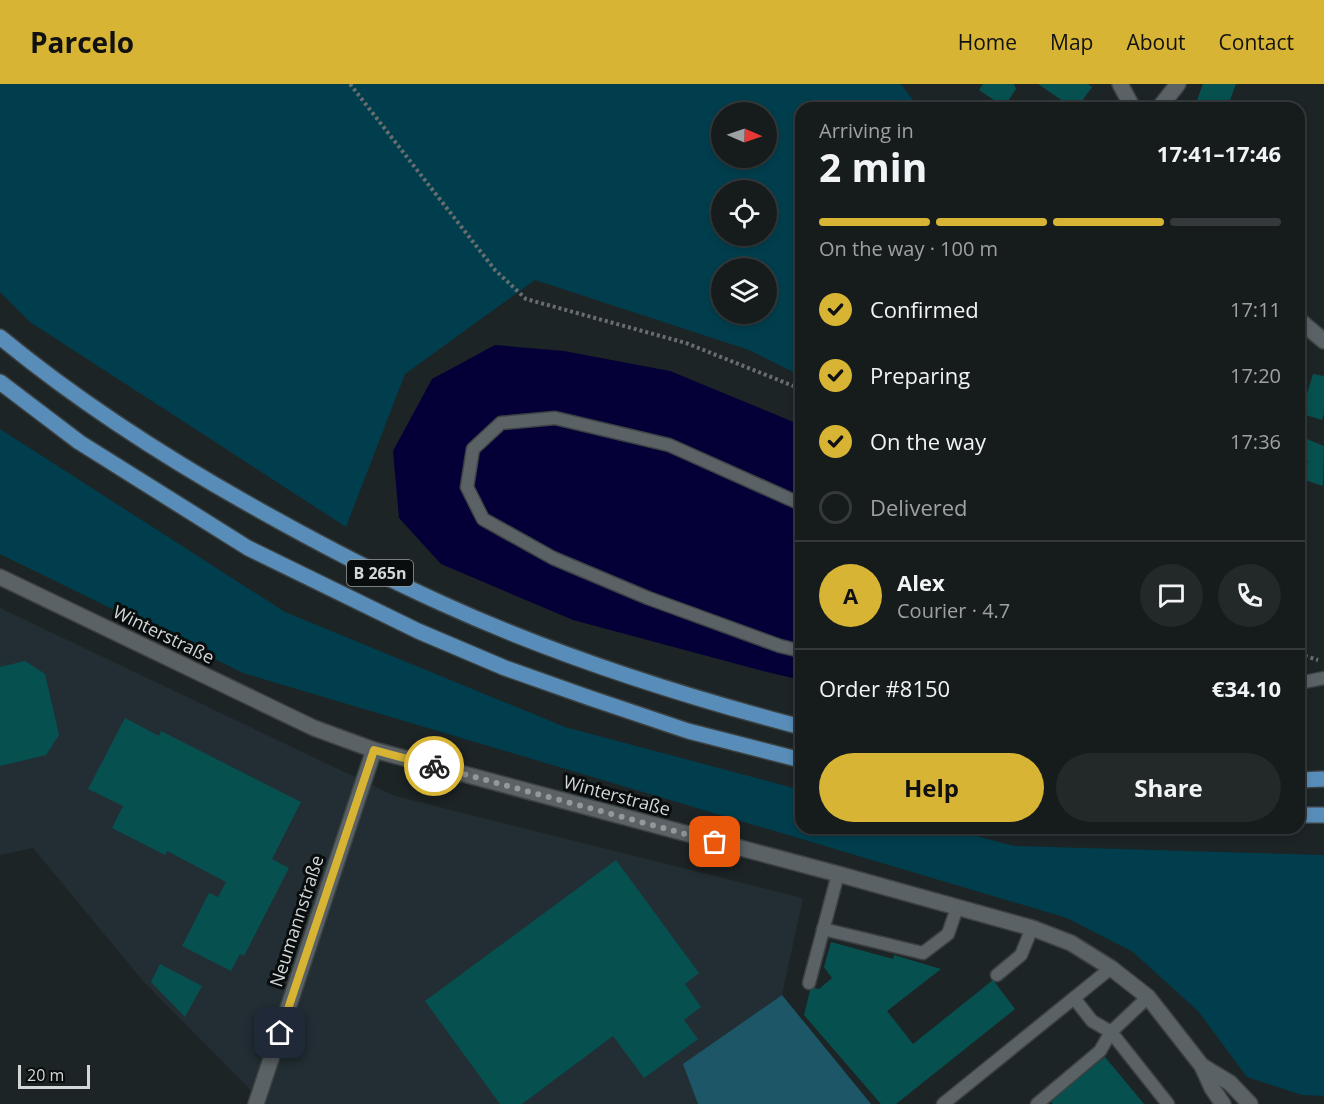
<!DOCTYPE html>
<meta charset="utf-8">
<style>
body{margin:0;font-family:"Open Sans",sans-serif;background:#232829;color:#f1f3f6;height:100vh;display:flex;flex-direction:column;font-size:22px;white-space:nowrap}
*{box-sizing:border-box;margin:0}
p{font-size:20px;color:#9ea1a3}
.icon{flex:none;width:33px;height:33px;fill:none;stroke:currentColor;stroke-width:2;stroke-linecap:round;stroke-linejoin:round}
.map{position:relative;flex:1;overflow:hidden}
.details{position:absolute;left:795px;top:18px;width:510px;height:732px;display:flex;flex-direction:column;background:#161b1c;border-radius:18px;box-shadow:0 3px 9px #0003,0 0 0 2px #35393b}
.details>*{flex:none}
.needle{width:39px;rotate:92deg}
.buttons{position:absolute;left:711px;top:18px;display:grid;gap:12px}
.buttons a{display:grid;place-items:center;width:66px;height:66px;border-radius:50%;background:#161b1c;box-shadow:0 3px 9px #0003,0 0 0 2px #35393b;font-size:30px}
.scale{position:absolute;left:18px;bottom:15px;width:72px;box-sizing:border-box;padding-left:6px;border:3px solid #d2d7d8;border-top:0;font-size:16px;line-height:21px;white-space:nowrap;color:#d2d7d8;-webkit-text-stroke:4px #0a0d0e;paint-order:stroke}
.pin{position:absolute;display:grid;place-items:center;width:51px;height:51px;color:#fff;margin:-26px;border-radius:12px;box-shadow:0 3px 9px #0006}
.courier{position:absolute;display:grid;place-items:center;width:60px;height:60px;margin:-30px;border:4px solid #d7b434;border-radius:50%;background:#fff;color:#222;box-shadow:0 2px 8px #0007}
.overview em{font-style:normal;font-weight:700}
.overview div{display:flex;flex-direction:column-reverse}
.overview{display:flex;align-items:center;justify-content:space-between;height:102px;padding:0 24px}
h1{font-size:39px;font-weight:700;line-height:45px}
.bar{display:grid;grid-template-columns:repeat(4,1fr);gap:9px 6px;align-content:center;height:72px;padding:0 24px}
.bar i{height:8px;border-radius:4px;background:#35393b}
.bar .selected{background:#d7b434}
.bar p{grid-column:span 4}
.line{display:flex;align-items:center;gap:15px;padding:0 24px;border-top:2px solid #35393b}
.line div{flex:1}
.round{display:grid;place-items:center;flex:none;width:63px;height:63px;border-radius:32px;background:#232829}
ol{padding:0 24px;list-style:none}
li{display:flex;align-items:center;gap:18px;height:66px}
li p{margin-inline-start:auto}
li .icon{padding:6px;border-radius:50%;background:#d7b434;color:#111;stroke-width:4}
li:last-child{color:#9ea1a3}
li i{width:33px;height:33px;border:3px solid #35393b;border-radius:50%}
.cta{display:flex;gap:12px;margin-top:auto;padding:12px 24px}
.cta a{flex:1;height:69px;border-radius:36px;background:#d7b434;color:#111;font-size:24px;font-weight:700;line-height:69px;text-align:center}
.cta a+a{background:#232829;color:#f1f3f6}
header{display:flex;align-items:center;gap:36px;box-sizing:border-box;height:84px;padding:0 30px;background:#d7b434;color:#111}
header strong{font-size:28px}
nav{display:flex;gap:33px;margin-inline-start:auto;font-size:21px}
.map>svg:first-child{display:block}
.built{fill:#222e33}
.green{fill:#003e4d;fill-rule:evenodd}
.forest{fill:#1c5667}
.water{fill:#040037}
.building{fill:#075050}
.lines{fill:none;stroke-linecap:round;stroke-linejoin:round}
.service-casing{stroke:#3c4243;stroke-width:15}
.minor-casing{stroke:#3c4243;stroke-width:18}
.primary-casing{stroke:#3c4243;stroke-width:18}
.path{stroke:#686e70;stroke-width:4;stroke-dasharray:3 3;stroke-linecap:butt}
.service{stroke:#5b6265;stroke-width:12}
.minor{stroke:#5b6265;stroke-width:15}
.primary{stroke:#578db8;stroke-width:15}
.done{stroke:#93989a;stroke-width:6;stroke-dasharray:0 10.8}
.route{stroke:#d7b434;stroke-width:8}
.labels{text-anchor:middle;dominant-baseline:central;stroke-width:6;stroke-linejoin:round;paint-order:stroke}
.shield{fill:#0a0d0e;stroke:#969a9b;stroke-width:1.5}
.shield-label{font-size:16px;font-weight:bold;fill:#d2d7d8}
.street-label{font-size:18px;fill:#d2d7d8;stroke:#0a0d0e}
</style>
<header>
<strong>Parcelo</strong>
<nav><a>Home</a><a>Map</a><a>About</a><a>Contact</a></nav>
</header>
<div class="map">
<svg width="1324" height="1020" viewBox="0 0 1324 1020">
<rect width="100%" height="100%" fill="#1d2426"/>
<!-- built -->
<path class="built" d="M0 524 395 712 803 814 782 911 684 980 698 1020H264L143 897 33 764 0 771Z"/>
<!-- green -->
<g class="green">
<path d="M0 0H901L919 24H801V292L749 266 535 196 405 290 346 443 30 238 0 208ZM722 28H766V74H722ZM722 106H766V152H722ZM722 184H766V230H722Z"/>
<path d="M0 345 285 528 565 643 801 706V744H946L1014 762 1324 771V1012L1302 1011 1247 993 1198 927 1133 868 1067 834 243 589 0 470Z"/>
</g>
<!-- forest -->
<path class="forest" d="M782 911 871 1020H698L683 980Z"/>
<!-- water -->
<path class="water" d="M495 261 564 267 670 287 801 341V596L767 588 573 536 441 480 399 434 393 367 432 295Z"/>
<!-- building -->
<g class="building">
<path d="M983 0H1014L1016 5 1004 23 979 6Z"/>
<path d="M1038 0H1088L1092 3 1077 24H1073Z"/>
<path d="M1203 0H1236L1227 24H1194Z"/>
<path d="M1313 290 1324 292V330L1322 336 1299 329V314L1305 316Z"/>
<path d="M1302 353 1324 362 1323 402 1301 395 1308 377 1299 374V361Z"/>
<path d="M25 577 45 590 59 651 46 671 0 682V583Z"/>
<path d="M125 634 159 652 161 647 301 718 272 775 289 784 244 872 240 870 231 887 182 862 209 809 218 813 226 798 167 767 165 771 112 744 123 722 88 705Z"/>
<path d="M616 776 699 889 685 900 701 923 684 936 698 955 644 994 613 952 522 1020H500L425 917Z"/>
<path d="M831 858 893 875 894 871 941 885 887 927 913 960 993 896 1015 925 896 1020H881L804 931 811 903 819 905 832 894 824 883Z"/>
<path d="M160 880 202 902 185 933 151 898Z"/>
<path d="M1105 973 1144 1020H1053L1050 1017Z"/>
</g>
<g class="lines">
<!-- service casing -->
<g class="service-casing">
<g id="service">
<path d="M801 420 669 361 555 334 501 339 473 365 467 403 483 435 553 474 648 514 780 562 801 567"/>
<path d="M1299 599 1324 594"/>
<path d="M823 845 923 869 948 850 957 824"/>
<path d="M997 891 1021 871 1032 844"/>
<path d="M809 899 838 790"/>
<path d="M1074 914 1092 937 1111 948 1168 1020"/>
<path d="M943 1020 1111 884"/>
<path d="M1037 1020 1100 967 1111 948 1148 913"/>
</g>
</g>
<!-- minor casing -->
<g class="minor-casing">
<g id="minor">
<path d="M1120 0 1133 24"/>
<path d="M1159 24 1178 0"/>
<path d="M1299 236 1324 257"/>
<path d="M0 493 314 644 374 666 838 790 1032 844 1071 859 1111 884 1148 913 1202 982 1212 1004 1223 1020"/>
<path d="M1202 982 1230 999 1250 1020"/>
<path d="M256 1020 374 666"/>
</g>
</g>
<!-- primary casing -->
<g class="primary-casing">
<g id="primary">
<path d="M0 253C79 318 163 372 252 422 314 457 377 490 441 519 557 572 679 611 801 643"/>
<path d="M0 298 79 358 248 464 418 547 505 584 590 614 688 647 801 676"/>
<path d="M1299 696 1324 695"/>
<path d="M1299 731H1324"/>
</g>
</g>
<!-- path -->
<g class="path">
<path d="M350 0 495 186 526 215 686 259 801 305"/>
<path d="M1299 570 1318 576"/>
</g>
<!-- service -->
<use href="#service" class="service"/>
<!-- minor -->
<use href="#minor" class="minor"/>
<!-- primary -->
<use href="#primary" class="primary"/>
</g>
<g class="lines">
<!-- done -->
<path class="done" d="M434 682 715 758"/>
<!-- route -->
<path class="route" d="M280 949 374 666 434 682"/>
</g>
<g class="labels">
<!-- shield labels -->
<rect class="shield" x="347" y="476" width="66" height="26" rx="4.5"/>
<g class="shield-label">
<text x="380" y="489">B 265n</text>
</g>
<!-- street labels -->
<g class="street-label">
<text transform="translate(164 550) rotate(26)">Winterstraße</text>
<text transform="translate(617 711) rotate(15)">Winterstraße</text>
<text transform="translate(296 837) rotate(-72)">Neumannstraße</text>
</g>
</g>
</svg>
<div class="buttons">
<a><svg class="needle" viewBox="-14 -14 28 28"><path d="M0-13l5 13h-10z" fill="#e53935"/><path d="M0 13l5-13h-10z" fill="#9ea1a3"/></svg></a>
<a><svg class="icon" aria-label="locate" viewBox="0 0 24 24"><circle cx="12" cy="12" r="6"/><path d="M12 2v4M12 18v4M2 12h4M18 12h4"/></svg></a>
<a><svg class="icon" aria-label="layers" viewBox="0 0 24 24"><path d="M12 4l9 5-9 5-9-5zM3 14l9 5 9-5"/></svg></a>
</div>
<div class="scale">20 m</div>
<div class="pin" style="left:715px;top:758px;background:#ea580c"><svg class="icon" aria-label="bag" viewBox="0 0 24 24"><path d="M5 8h14l-1 12H6zM9 8a3 3 0 0 1 6 0"/></svg></div>
<div class="pin" style="left:280px;top:949px;background:#1f2937"><svg class="icon" aria-label="home" viewBox="0 0 24 24"><path d="M3 11l9-7 9 7M6 9v11h12V9"/></svg></div>
<div class="courier" style="left:434px;top:682px"><svg class="icon" aria-label="bike" viewBox="0 0 24 24"><circle cx="6" cy="16" r="4"/><circle cx="18" cy="16" r="4"/><path d="M6 16l4-8h5l3 8M10 8l3 8H6M13 5h3"/></svg></div>
<section class="details">
<div class="overview"><div><h1>2 min</h1><p>Arriving in</p></div><em>17:41–17:46</em></div>
<div class="bar"><i class="selected"></i><i class="selected"></i><i class="selected"></i><i></i><p>On the way · 100 m</p></div>
<ol>
<li><svg class="icon" aria-label="check" viewBox="0 0 24 24"><path d="M5 12l5 5 9-10"/></svg>Confirmed<p>17:11</p></li>
<li><svg class="icon" aria-label="check" viewBox="0 0 24 24"><path d="M5 12l5 5 9-10"/></svg>Preparing<p>17:20</p></li>
<li><svg class="icon" aria-label="check" viewBox="0 0 24 24"><path d="M5 12l5 5 9-10"/></svg>On the way<p>17:36</p></li>
<li><i></i>Delivered</li>
</ol>
<div class="line" style="height:108px"><b class="round" style="background:#d7b434;color:#111">A</b><div><b>Alex</b><p>Courier · 4.7</p></div><a class="round"><svg class="icon" aria-label="chat" viewBox="0 0 24 24"><path d="M4 5h16v11H9l-5 4z"/></svg></a><a class="round"><svg class="icon" aria-label="phone" viewBox="0 0 24 24"><path d="M5 4h4l2 5-3 2q2 4 5 5l2-3 5 2v4C11 20 4 13 5 4z"/></svg></a></div>
<div class="line" style="height:78px"><div>Order #8150</div><b>€34.10</b></div>
<div class="cta"><a>Help</a><a>Share</a></div>
</section>
</div>
